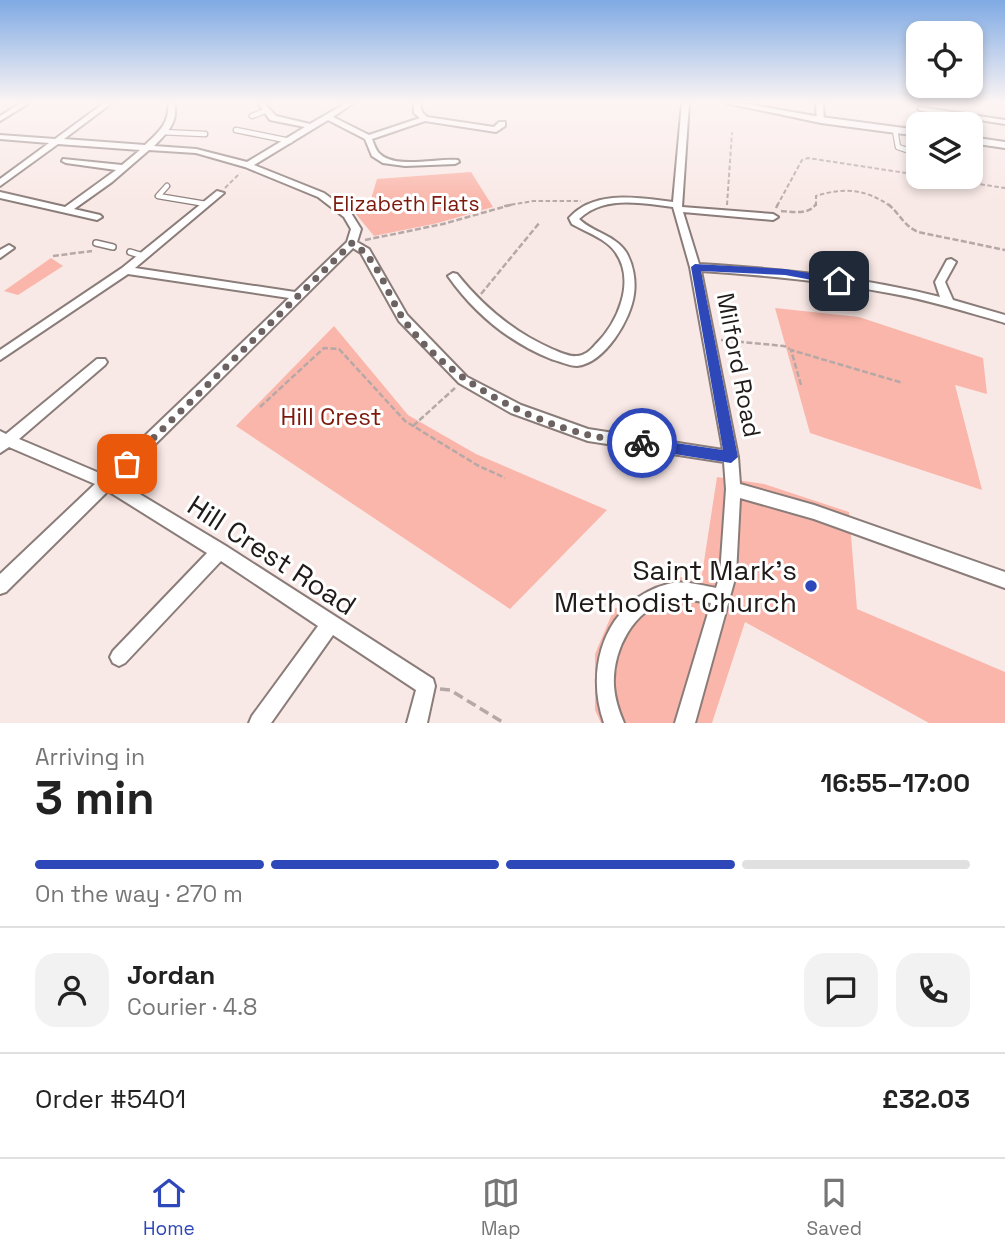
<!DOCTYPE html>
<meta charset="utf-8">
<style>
body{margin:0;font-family:"Space Grotesk",sans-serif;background:#f2f2f2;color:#222;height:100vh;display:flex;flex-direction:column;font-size:26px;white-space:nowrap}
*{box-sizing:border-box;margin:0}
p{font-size:23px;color:#767676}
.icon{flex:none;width:38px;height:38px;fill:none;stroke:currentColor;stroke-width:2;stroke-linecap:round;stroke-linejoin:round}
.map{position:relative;height:723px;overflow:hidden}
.panel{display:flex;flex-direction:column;background:#fff;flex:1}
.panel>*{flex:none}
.tools{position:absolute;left:906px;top:21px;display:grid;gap:14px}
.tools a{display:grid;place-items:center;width:77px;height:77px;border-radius:14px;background:#fff;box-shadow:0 4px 10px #0003;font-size:35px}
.pin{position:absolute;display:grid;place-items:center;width:60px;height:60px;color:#fff;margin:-30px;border-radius:14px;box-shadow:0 4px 10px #0006}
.courier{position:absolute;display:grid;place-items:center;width:70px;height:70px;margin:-35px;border:5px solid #2f48b9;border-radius:50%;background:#fff;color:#222;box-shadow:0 2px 9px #0007}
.head em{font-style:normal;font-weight:800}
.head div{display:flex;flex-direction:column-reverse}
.head{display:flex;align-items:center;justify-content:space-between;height:119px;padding:0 35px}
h1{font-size:46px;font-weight:800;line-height:52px}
.bar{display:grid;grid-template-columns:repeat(4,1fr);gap:10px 7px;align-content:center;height:84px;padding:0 35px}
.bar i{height:9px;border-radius:5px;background:#e0e0e0}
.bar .selected{background:#2f48b9}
.bar p{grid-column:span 4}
.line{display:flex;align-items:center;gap:18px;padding:0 35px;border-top:2px solid #e0e0e0}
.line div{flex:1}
.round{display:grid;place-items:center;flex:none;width:74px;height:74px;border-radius:21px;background:#f2f2f2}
.tab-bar{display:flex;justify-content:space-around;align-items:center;height:98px;border-top:2px solid #e0e0e0;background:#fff;font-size:19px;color:#767676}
.tab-bar a{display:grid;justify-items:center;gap:4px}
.tab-bar .selected{color:#2f48b9}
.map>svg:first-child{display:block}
.green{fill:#fab6aa}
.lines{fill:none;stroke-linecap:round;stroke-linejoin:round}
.service-far1-casing{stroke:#8a7c79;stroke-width:7}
.service-casing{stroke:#8a7c79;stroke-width:8}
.minor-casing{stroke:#8a7c79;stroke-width:4}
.tertiary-casing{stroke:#8a7c79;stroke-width:4}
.path-far2{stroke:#b5a8a6;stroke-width:2;stroke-dasharray:4.5 2.5;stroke-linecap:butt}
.path-far1{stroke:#b5a8a6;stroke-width:2.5;stroke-dasharray:6 2.5;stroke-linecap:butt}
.path{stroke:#b5a8a6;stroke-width:3.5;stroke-dasharray:10 5;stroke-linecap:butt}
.service-far1{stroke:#fff;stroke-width:4.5}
.service{stroke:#fff;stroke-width:5}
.minor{fill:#fff;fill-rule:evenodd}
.tertiary{fill:#fff;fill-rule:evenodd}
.route{fill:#2f48b9}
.done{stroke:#6c6261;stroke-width:7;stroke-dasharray:0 12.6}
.poi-dot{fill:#2f48b9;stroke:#fff;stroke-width:2.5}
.labels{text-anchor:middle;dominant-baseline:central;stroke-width:6;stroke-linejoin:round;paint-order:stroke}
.far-park-label{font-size:21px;fill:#7d190c;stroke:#fff}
.street-label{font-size:24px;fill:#201a19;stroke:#fff}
.park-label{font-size:24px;fill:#7d190c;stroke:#fff}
.near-street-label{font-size:28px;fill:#201a19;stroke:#fff}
.near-poi-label{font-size:28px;fill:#201a19;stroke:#fff;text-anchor:end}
</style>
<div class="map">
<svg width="1005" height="723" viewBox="0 0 1005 723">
<rect width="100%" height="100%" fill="#f9e9e6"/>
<!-- green -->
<g class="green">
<path d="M471 172 493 207 438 223 374 236 355 213 368 209 377 179Z"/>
<path d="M51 258 63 266 18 295 4 291Z"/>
<path d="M775 308 859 317 983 358 987 394 955 385 982 490 810 433Z"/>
<path d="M334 326 408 415 476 454 607 510 510 609 236 426Z"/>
<path d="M717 477 764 484 849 512 857 609 1005 672V723H929L745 622 712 723H601L595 710V654L614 609 680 577 701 581Z"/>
</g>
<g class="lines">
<!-- service-far1 casing -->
<g class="service-far1-casing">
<g id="service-far1">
<path d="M252 116 265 111"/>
<path d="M236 130 290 141"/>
<path d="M895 130 898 147 919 154"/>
<path d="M161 132 205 134"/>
<path d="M167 186 158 196 206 204"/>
</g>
</g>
<!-- service casing -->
<g class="service-casing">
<g id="service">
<path d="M96 243 113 247"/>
<path d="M130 252 143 256"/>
</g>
</g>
<!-- minor casing -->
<g class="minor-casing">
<g id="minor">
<path d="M21 103H29L0 121V116Z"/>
<path d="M104 103H112L64 139 145 145C159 132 170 123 168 103H174C179 122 167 133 154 146L196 149 247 162 305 127 270 120 258 103H264L276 116 310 124 346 103H353L333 117 369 135 420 118 414 113V103H420L422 112 427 117 494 127 499 122H505V126L496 132 425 121 372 139C374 144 376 151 380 154 395 169 439 158 458 160L459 162 455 164 405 166 383 163 372 156 365 139 328 120 254 165 324 193 351 213 361 229 357 242 369 249 407 315 467 377 521 405 588 429 723 450 690 267 673 207C641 203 604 195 579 219 592 232 615 235 626 252 633 264 636 280 634 294 631 319 605 363 577 366 569 366 559 361 551 359 509 342 474 313 448 276L453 273 457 274C483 306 513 332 552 349 559 352 569 357 577 356 584 356 591 350 595 345 617 324 636 282 616 253 607 239 586 232 572 224L569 218C595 189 639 198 673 202L682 103H689L682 207 773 214 778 217 773 220 683 212 699 264C780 269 862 277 940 297L935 282 947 260 951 259 956 262 945 282 953 300 1005 315V323C967 312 929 300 889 293 827 281 764 275 701 271L738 457 740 484 814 505 1005 572V588L814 519 740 498 736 575 695 723H675L711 603C697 601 682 598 668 601 632 610 612 652 614 686 615 700 619 711 624 723H604C584 667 606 600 668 584 683 580 701 585 716 588L720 575 726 489 724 462 588 441 511 413 459 383 399 321 361 253 353 248 118 481 226 546 433 679 435 686 427 723H407L416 690 333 635 271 723H249L252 716 318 626 221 561 125 663 119 666 113 663 110 657 113 651 207 553 108 491 6 592 0 594V574L95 484 9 447 0 453V431L6 434 97 359H105L107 362 105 365 19 439 104 475 289 298 128 274 0 360V350L122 268 217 191 224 193 135 268 295 292 347 242 351 229 344 217 318 197 245 167 196 153 149 150 112 182 74 209 100 215 102 217 97 220 0 198V192L65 207 116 170 66 163 62 161 63 159 122 165 140 150 58 144 0 186V179L49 143 0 139V135L55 139Z"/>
<path d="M816 103H823L824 122 817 120Z"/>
<path d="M919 107 1005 120V124L922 111 918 109Z"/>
<path d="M9 245 14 248 0 258V250Z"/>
</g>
</g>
<!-- tertiary casing -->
<g class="tertiary-casing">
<g id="tertiary">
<path d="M726 103H741L821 117 919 130V136L821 123Z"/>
<path d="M971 137 1005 142V148L971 143Z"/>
</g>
</g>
<!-- path-far2 -->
<g class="path-far2">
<path d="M932 177 1005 188"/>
<path d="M225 188 240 173"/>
<path d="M727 205 732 132"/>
<path d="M504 206 533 201H581"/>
<path d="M777 206 802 160 808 158 919 175"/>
<path d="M816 206V196C844 187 866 189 890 206"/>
</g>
<!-- path-far1 -->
<g class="path-far1">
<path d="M888 204C899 213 904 226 918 232L1005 250"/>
<path d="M776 208 778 204"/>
<path d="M781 211C793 212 809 215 816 204"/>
<path d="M365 240 443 224 514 204"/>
<path d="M53 256 92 251"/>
<path d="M481 294 540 222"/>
<path d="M721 340 784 346 790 349"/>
<path d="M801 385 791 350 903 383"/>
<path d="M260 407 324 348 339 349 405 421 477 465 505 478"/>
<path d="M413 426 455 388"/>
</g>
<!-- path -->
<path class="path" d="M440 689 450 690 504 723"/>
<!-- service-far1 -->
<use href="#service-far1" class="service-far1"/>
<!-- service -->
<use href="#service" class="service"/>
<!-- minor -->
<use href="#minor" class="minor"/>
<!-- tertiary -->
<use href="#tertiary" class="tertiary"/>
</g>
<!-- sky -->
<linearGradient id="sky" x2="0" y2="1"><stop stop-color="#7faae4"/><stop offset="0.5" stop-color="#fcf5f4"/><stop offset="1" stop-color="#fcf5f4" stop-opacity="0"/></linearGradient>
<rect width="1005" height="204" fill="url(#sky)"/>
<!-- route -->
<path class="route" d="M695 264 785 269 839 278 844 281 839 285 785 275 701 271 738 457 731 463 642 449 635 443 642 438 723 450 691 267Z"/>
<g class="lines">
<!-- done -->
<path class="done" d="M127 464 352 243C378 258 386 292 402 317 441 375 522 419 589 435 606 439 624 441 642 443"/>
</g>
<!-- markers -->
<circle class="poi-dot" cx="811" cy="586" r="7"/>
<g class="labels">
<!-- far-park labels -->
<g class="far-park-label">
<text x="406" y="203">Elizabeth Flats</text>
</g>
<!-- street labels -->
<g class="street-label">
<text transform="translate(739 365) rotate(79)">Milford Road</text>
</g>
<!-- park labels -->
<g class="park-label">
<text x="331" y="416">Hill Crest</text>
</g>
<!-- near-street labels -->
<g class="near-street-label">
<text transform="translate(272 555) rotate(33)">Hill Crest Road</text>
</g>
<!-- near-poi labels -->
<g class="near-poi-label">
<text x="797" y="570">Saint Mark's<tspan x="797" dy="32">Methodist Church</tspan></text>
</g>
</g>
</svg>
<div class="tools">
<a><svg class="icon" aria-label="locate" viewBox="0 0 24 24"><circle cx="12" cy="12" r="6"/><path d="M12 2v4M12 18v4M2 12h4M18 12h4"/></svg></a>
<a><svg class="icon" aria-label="layers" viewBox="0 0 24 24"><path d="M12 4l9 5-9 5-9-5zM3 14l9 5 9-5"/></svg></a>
</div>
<div class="pin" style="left:127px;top:464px;background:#ea580c"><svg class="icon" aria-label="bag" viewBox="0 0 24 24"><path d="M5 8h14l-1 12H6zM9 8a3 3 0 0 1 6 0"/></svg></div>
<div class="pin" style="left:839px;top:281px;background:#1f2937"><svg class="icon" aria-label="home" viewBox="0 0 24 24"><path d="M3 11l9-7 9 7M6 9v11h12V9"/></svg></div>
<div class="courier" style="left:642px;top:443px"><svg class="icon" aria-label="bike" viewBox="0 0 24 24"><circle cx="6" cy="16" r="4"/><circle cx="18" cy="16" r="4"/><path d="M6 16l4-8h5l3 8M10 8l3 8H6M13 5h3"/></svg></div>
</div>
<section class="panel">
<div class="head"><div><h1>3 min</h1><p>Arriving in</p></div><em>16:55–17:00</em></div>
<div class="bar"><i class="selected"></i><i class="selected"></i><i class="selected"></i><i></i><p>On the way · 270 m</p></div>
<div class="line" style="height:126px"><a class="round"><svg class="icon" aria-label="person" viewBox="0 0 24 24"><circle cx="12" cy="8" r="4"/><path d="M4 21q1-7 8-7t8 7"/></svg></a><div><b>Jordan</b><p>Courier · 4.8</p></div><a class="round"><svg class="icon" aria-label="chat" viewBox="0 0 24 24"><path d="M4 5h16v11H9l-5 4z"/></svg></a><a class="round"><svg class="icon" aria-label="phone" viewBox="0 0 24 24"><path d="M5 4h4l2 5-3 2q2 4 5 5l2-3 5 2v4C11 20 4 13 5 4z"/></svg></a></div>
<div class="line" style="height:91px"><div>Order #5401</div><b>£32.03</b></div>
</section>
<nav class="tab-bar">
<a class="selected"><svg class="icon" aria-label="home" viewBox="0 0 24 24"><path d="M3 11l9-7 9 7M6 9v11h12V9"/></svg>Home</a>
<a><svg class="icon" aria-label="map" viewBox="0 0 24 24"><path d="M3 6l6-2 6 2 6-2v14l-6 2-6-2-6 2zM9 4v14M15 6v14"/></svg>Map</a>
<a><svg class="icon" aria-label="saved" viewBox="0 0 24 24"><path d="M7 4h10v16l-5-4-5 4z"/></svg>Saved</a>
</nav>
